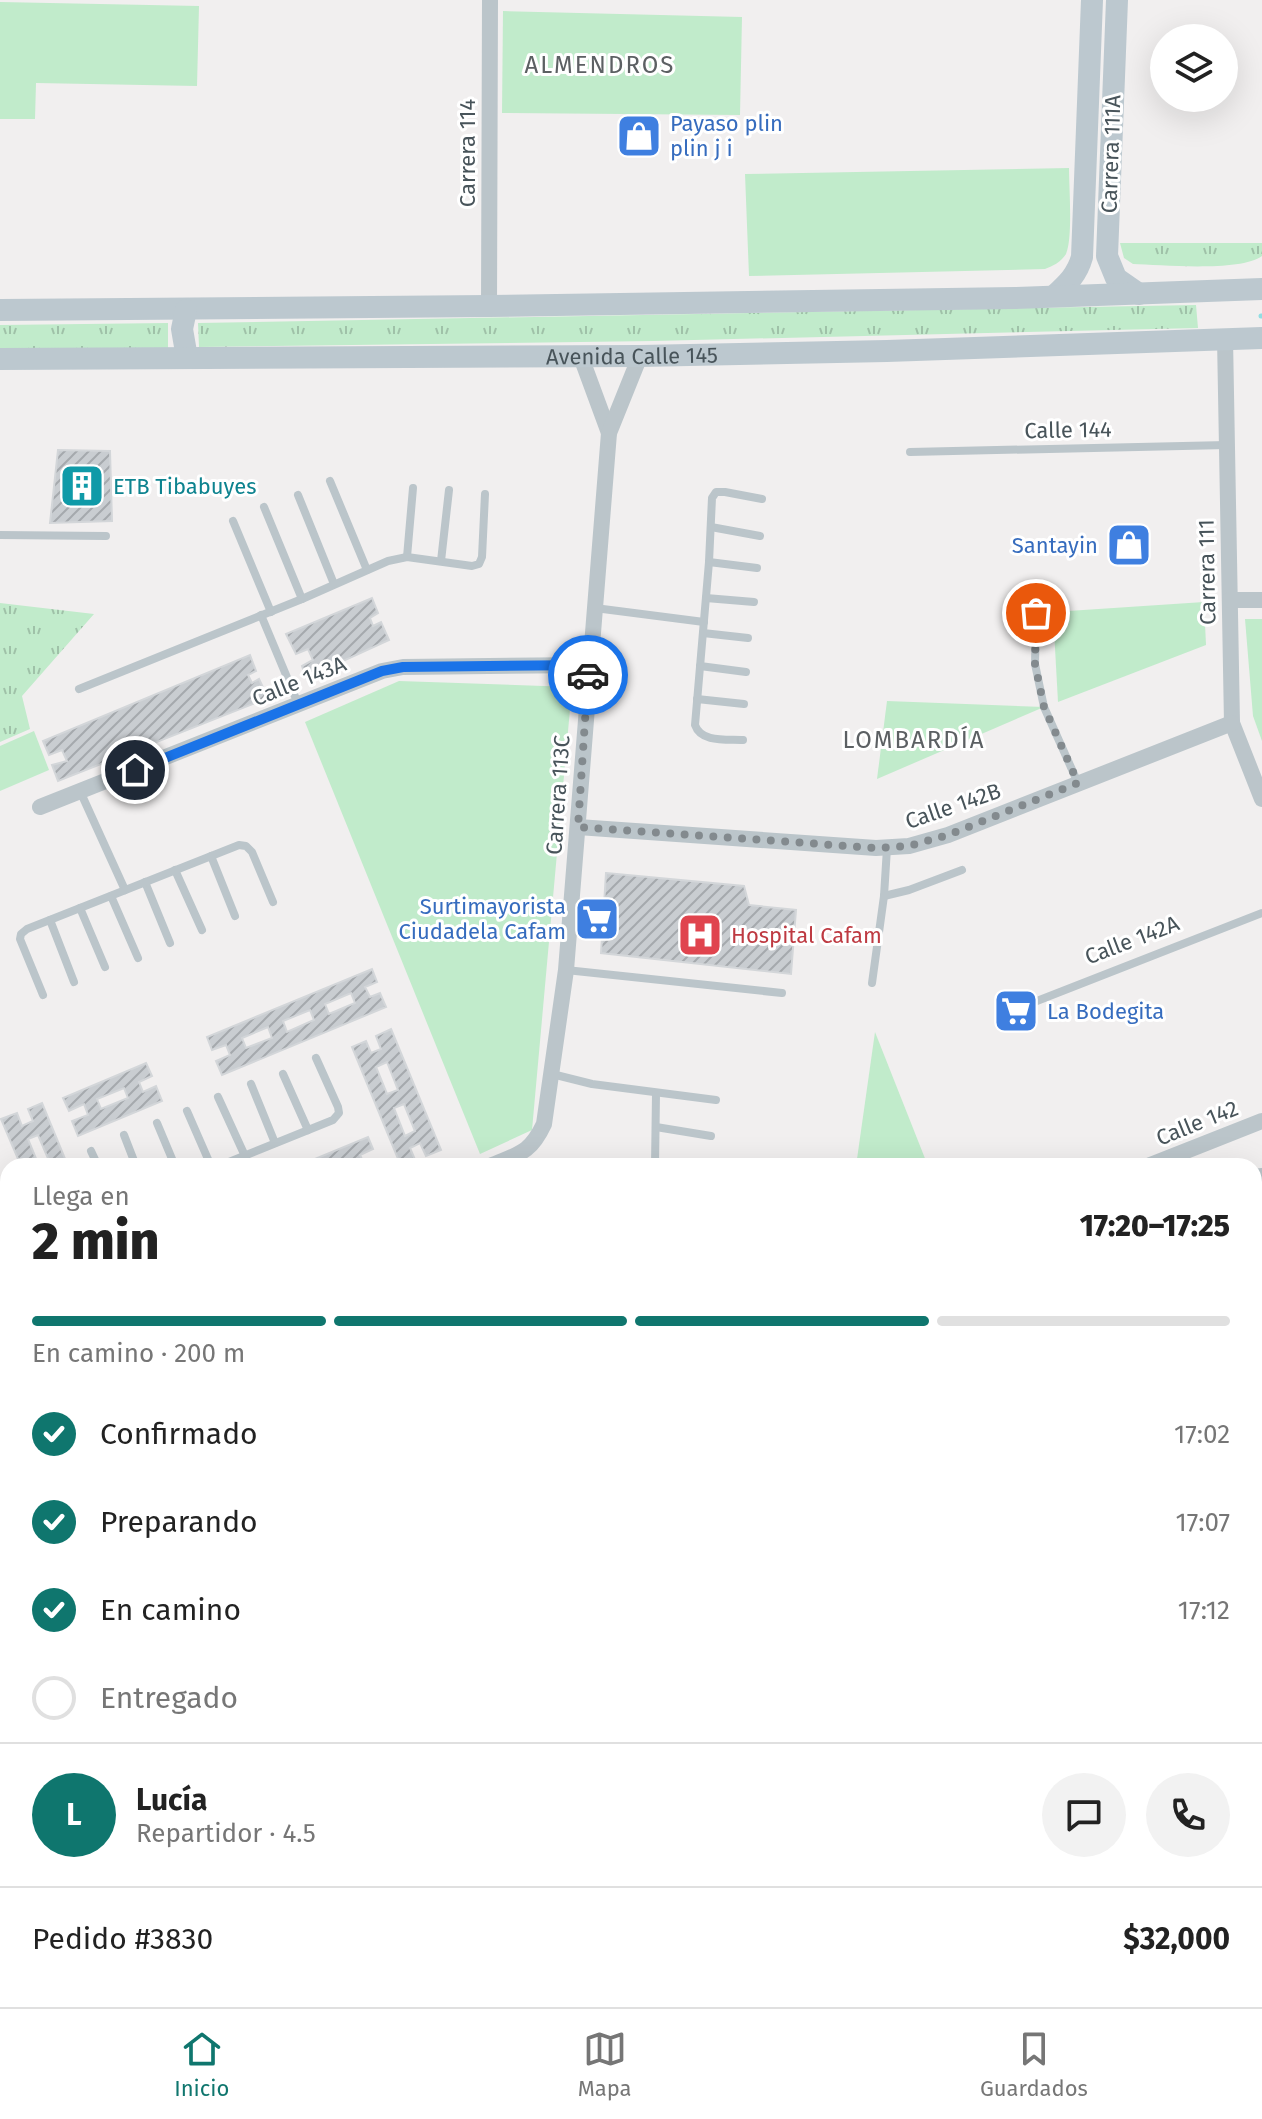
<!DOCTYPE html>
<html lang="es">
<meta charset="utf-8">
<style>
body{margin:0;font-family:"Fira Sans",sans-serif;background:#f2f2f2;color:#222;height:100vh;display:flex;flex-direction:column;font-size:30px;white-space:nowrap}
*{box-sizing:border-box;margin:0}
p{font-size:26px;color:#767676}
.icon{flex:none;width:44px;height:44px;fill:none;stroke:currentColor;stroke-width:2;stroke-linecap:round;stroke-linejoin:round}
.map{position:relative;flex:1;overflow:hidden}
.drawer{position:absolute;left:0px;top:1158px;width:1262px;height:850px;display:flex;flex-direction:column;background:#fff;border-radius:24px 24px 0 0;box-shadow:0 8px 32px #0002}
.drawer>*{flex:none}
.buttons{position:absolute;left:1150px;top:24px;display:grid;gap:16px}
.buttons a{display:grid;place-items:center;width:88px;height:88px;border-radius:50%;background:#fff;box-shadow:0 8px 32px #0002;font-size:40px}
.pin{position:absolute;display:grid;place-items:center;width:68px;height:68px;color:#fff;margin:-34px;border:4px solid #fff;border-radius:50%;box-shadow:0 2px 8px #0007}
.courier{position:absolute;display:grid;place-items:center;width:80px;height:80px;margin:-40px;border:6px solid #1a73e8;border-radius:50%;background:#fff;color:#222;box-shadow:0 2px 10px #0007}
.headline em{font-style:normal;font-weight:800}
.headline div{display:flex;flex-direction:column-reverse}
.headline{display:flex;align-items:center;justify-content:space-between;height:136px;padding:0 32px}
h1{font-size:52px;font-weight:800;line-height:60px}
.bar{display:grid;grid-template-columns:repeat(4,1fr);gap:12px 8px;align-content:center;height:96px;padding:0 32px}
.bar i{height:10px;border-radius:6px;background:#e0e0e0}
.bar .current{background:#0f766e}
.bar p{grid-column:span 4}
.line{display:flex;align-items:center;gap:20px;padding:0 32px;border-top:2px solid #e0e0e0}
.line div{flex:1}
.round{display:grid;place-items:center;flex:none;width:84px;height:84px;border-radius:42px;background:#f2f2f2}
ol{padding:0 32px;list-style:none}
li{display:flex;align-items:center;gap:24px;height:88px}
li p{margin-inline-start:auto}
li .icon{padding:8px;border-radius:50%;background:#0f766e;color:#fff;stroke-width:4}
li:last-child{color:#767676}
li i{width:44px;height:44px;border:4px solid #e0e0e0;border-radius:50%}
.tabs{display:flex;justify-content:space-around;align-items:center;height:112px;border-top:2px solid #e0e0e0;background:#fff;font-size:22px;color:#767676}
.tabs a{display:grid;justify-items:center;gap:4px}
.tabs .current{color:#0f766e}
.map>svg:first-child{display:block}
.grass{fill:url(#grass-tufts)}
.park{fill:#c1ebcb}
.lines{fill:none;stroke-linecap:round;stroke-linejoin:round}
.stream{stroke:#92dee3;stroke-width:5}
.building{fill:url(#building-hatch);stroke:#d3d6d9;stroke-width:2;fill-rule:evenodd}
.lane{stroke:#bbc5ca;stroke-width:8}
.street{stroke:#bbc5ca;stroke-width:16}
.secondary{stroke:#bcc8cf;stroke-width:22}
.done{stroke:#838a8e;stroke-width:8;stroke-dasharray:0 14.4}
.route{stroke:#1a73e8;stroke-width:10}
.labels{text-anchor:middle;dominant-baseline:central;stroke-width:6;stroke-linejoin:round;paint-order:stroke}
.shop-label{font-size:22px;fill:#366cbe;stroke:#fff;text-anchor:start}
.street-label{font-size:22px;fill:#48545a;stroke:#fff}
.culture-label{font-size:22px;fill:#0d838f;stroke:#fff;text-anchor:start}
.health-label{font-size:22px;fill:#be3a42;stroke:#fff;text-anchor:start}
.neighbourhood-label{font-size:24px;letter-spacing:2px;fill:#5c6063;stroke:#fff}
</style>
<div class="map">
<svg width="1262" height="2007" viewBox="0 0 1262 2007">
<defs>
<pattern id="grass-tufts" width="24" height="20" patternUnits="userSpaceOnUse" patternTransform="scale(2)"><rect width="24" height="20" fill="#c1ebcb"/><path d="M3 7l-1-3M5 7V3M7 7l1-3M15 17l-1-3M17 17v-4M19 17l1-3" fill="none" stroke="#9fc1a8"/></pattern>
<pattern id="building-hatch" width="6" height="6" patternUnits="userSpaceOnUse" patternTransform="scale(2)"><rect width="6" height="6" fill="#c9cdd1"/><path d="M-1 1l2-2M0 6l6-6M5 7l2-2" fill="none" stroke="#a5a9ad"/></pattern>
</defs>
<rect width="100%" height="100%" fill="#f1efef"/>
<!-- grass -->
<g class="grass">
<path d="M1120 243H1262V256C1241 272 1161 265 1133 264L1124 258Z"/>
<path d="M1196 305 1198 328 654 341 199 347 198 323Z"/>
<path d="M168 323V350H0V325Z"/>
<path d="M0 603 94 614 22 696 30 729 0 742Z"/>
<path d="M0 1288 8 1306V1715L0 1702Z"/>
<path d="M182 2000H422L427 2007H186Z"/>
</g>
<!-- park -->
<g class="park">
<path d="M0 2 199 6 197 86 36 83 35 119H0Z"/>
<path d="M503 11 742 17 740 115 502 113Z"/>
<path d="M1069 168C1069 187 1073 238 1066 254 1061 262 1053 266 1045 269L749 276 745 174Z"/>
<path d="M1204 602 1206 645 1058 702 1053 612Z"/>
<path d="M1245 619H1262V741L1253 716Z"/>
<path d="M399 681 572 687 532 1130 480 1154 305 722Z"/>
<path d="M887 701 1044 707 877 779Z"/>
<path d="M34 731 49 770 0 791V746Z"/>
<path d="M875 1032 928 1166H856Z"/>
</g>
<g class="lines">
<!-- stream -->
<path class="stream" d="M1261 316H1262"/>
</g>
<!-- building -->
<g class="building">
<path d="M58 450 110 451 112 521 50 523Z"/>
<path d="M372 598 378 613 370 618 373 626 381 622 389 640 306 678 302 666 313 660 308 649 296 654 286 634Z"/>
<path d="M250 655 256 671 248 675 252 683 259 679 268 698 58 781 52 765 67 761 62 750 49 755 43 741Z"/>
<path d="M606 873 744 886 749 905 796 910 791 974 601 953Z"/>
<path d="M372 969 377 982 365 987 370 997 380 993 386 1007 222 1075 216 1061 230 1055 226 1045 212 1050 207 1037ZM351 993 355 1003 329 1014 325 1004ZM310 1010 314 1020 287 1032 283 1021ZM268 1027 272 1038 246 1048 242 1038Z"/>
<path d="M391 1029 441 1150 426 1156 420 1143 410 1148 416 1162 406 1166H401L352 1047 366 1041 371 1053 381 1049 376 1036ZM387 1062 398 1090 387 1094 376 1067ZM404 1104 415 1131 405 1136 394 1108Z"/>
<path d="M146 1063 152 1076 139 1082 143 1092 156 1086 162 1101 78 1136 72 1121 88 1115 84 1104 69 1111 63 1098ZM124 1088 128 1098 101 1109 97 1099Z"/>
<path d="M42 1103 68 1166H42L50 1163 38 1135 28 1139 39 1166H21L1 1119 17 1113 22 1126 33 1121 28 1109Z"/>
<path d="M368 1137 373 1149 360 1155 365 1166H347L345 1161 333 1166H298Z"/>
</g>
<g class="lines">
<!-- lane -->
<g class="lane">
<path d="M910 452 1227 445"/>
<path d="M330 481 367 570"/>
<path d="M298 495 334 584"/>
<path d="M264 507 302 599"/>
<path d="M233 521 271 612"/>
<path d="M711 527 760 536"/>
<path d="M0 535 106 536"/>
<path d="M407 557 413 488"/>
<path d="M441 561 449 490"/>
<path d="M709 562 757 568"/>
<path d="M706 598 754 602"/>
<path d="M595 608 704 622"/>
<path d="M1036 613 1035 664 1044 707 1078 783"/>
<path d="M261 615 299 706"/>
<path d="M703 633 748 638"/>
<path d="M700 666 746 672"/>
<path d="M79 689 302 599 388 561 407 557 472 566 479 564 482 557 485 494"/>
<path d="M697 699 744 704"/>
<path d="M743 740C727 739 701 743 695 725L709 562 712 498 716 492H725L762 499"/>
<path d="M80 791 125 890"/>
<path d="M211 856 235 916"/>
<path d="M175 870 202 930"/>
<path d="M145 882 170 943"/>
<path d="M111 896 138 958"/>
<path d="M884 896 909 890 962 870"/>
<path d="M80 908 105 967"/>
<path d="M50 920 74 982"/>
<path d="M566 970 782 993"/>
<path d="M872 983 884 896 887 848"/>
<path d="M43 995 20 939 21 934 27 929 239 845 246 846 252 852 273 902"/>
<path d="M1019 1008 1262 913"/>
<path d="M283 1074 308 1130"/>
<path d="M552 1074 592 1084 716 1100"/>
<path d="M251 1084 275 1143"/>
<path d="M218 1097 245 1156"/>
<path d="M187 1111 211 1166"/>
<path d="M157 1123 175 1166"/>
<path d="M656 1127 711 1136"/>
<path d="M124 1135 136 1166"/>
<path d="M91 1151 98 1166"/>
<path d="M655 1162 677 1166"/>
<path d="M219 1166 333 1120 339 1113 338 1107 316 1058"/>
<path d="M655 1166 656 1094"/>
<path d="M0 1354 8 1352"/>
<path d="M673 2007 705 2004"/>
<path d="M816 2007 885 2000"/>
</g>
<!-- street -->
<g class="street">
<path d="M489 306 490 0"/>
<path d="M1225 338 1232 723 1262 799"/>
<path d="M581 357 609 433"/>
<path d="M1230 600H1262"/>
<path d="M40 807 382 671 403 667 589 665"/>
<path d="M578 827 876 848 909 846 948 835 1232 723"/>
<path d="M490 1166C518 1154 530 1154 544 1124L566 970 609 433 640 356"/>
<path d="M1148 1166 1262 1121"/>
<path d="M1254 1177 1262 1176"/>
<path d="M1254 1230H1262"/>
<path d="M1254 1293 1262 1292"/>
<path d="M1254 1349 1262 1348"/>
<path d="M1254 1412 1262 1411"/>
<path d="M1254 1489 1262 1488"/>
<path d="M1254 1501 1258 1659"/>
<path d="M705 2000V2007"/>
<path d="M976 2000V2007"/>
<path d="M1239 2000 1240 2007"/>
</g>
<!-- secondary -->
<g class="secondary">
<path d="M1117 0 1107 256 1116 278 1139 294"/>
<path d="M1054 296C1067 284 1077 275 1082 257L1092 0"/>
<path d="M0 310 489 306 1015 298 1262 289"/>
<path d="M186 310 182 329 187 358"/>
<path id="s1" d="M0 359 640 356 887 351 1262 338"/>
<path d="M0 1253 8 1271"/>
<path d="M434 2000 439 2007"/>
</g>
</g>
<g class="lines">
<!-- done -->
<path class="done" d="M588 675 578 827 876 848 909 846 948 835 1078 783 1044 707 1035 664 1036 613"/>
<!-- route -->
<path class="route" d="M135 770 382 671 403 667 589 665 588 675"/>
</g>
<!-- icons -->
<defs>
<g id="shop-square" transform="scale(2.3)"><rect x="-9" y="-9" width="18" height="18" rx="4" fill="#3f7fe0" stroke="#fff"/><path d="M-5-2.5h2.3a2.7 3.5 0 0 1 5.4 0H5L5.5 6h-11ZM-1.5-2.5h3a1.5 2.3 0 0 0-3 0Z" fill="#fff"/></g>
<g id="building-square" transform="scale(2.3)"><rect x="-9" y="-9" width="18" height="18" rx="4" fill="#0f9aa8" stroke="#fff"/><path d="M-4-6H4V6H1V3H-1V6H-4ZM-2.5-4.3h1.7v1.8h-1.7ZM.8-4.3h1.7v1.8H.8ZM-2.5-1h1.7V.8h-1.7ZM.8-1h1.7V.8H.8Z" fill="#fff"/></g>
<g id="supermarket-square" transform="scale(2.3)"><rect x="-9" y="-9" width="18" height="18" rx="4" fill="#3f7fe0" stroke="#fff"/><path d="M-6-5.5h2.5l.6 2H6L4.5 2H-2.5L-4.4-4H-6ZM-1.5 3.2a1.3 1.3 0 1 0 .1 0ZM3 3.2a1.3 1.3 0 1 0 .1 0Z" fill="#fff"/></g>
<g id="hospital-square" transform="scale(2.3)"><rect x="-9" y="-9" width="18" height="18" rx="4" fill="#e0444e" stroke="#fff"/><path d="M-5-5h3v3.5h4V-5h3V5h-3V1.5h-4V5h-3Z" fill="#fff"/></g>
</defs>
<g fill-rule="evenodd">
<use href="#shop-square" x="639" y="136"/>
<use href="#building-square" x="82" y="486"/>
<use href="#shop-square" x="1129" y="545"/>
<use href="#supermarket-square" x="597" y="919"/>
<use href="#hospital-square" x="700" y="935"/>
<use href="#supermarket-square" x="1016" y="1011"/>
</g>
<g class="labels">
<!-- shop labels -->
<g class="shop-label">
<text x="670" y="123">Payaso plin<tspan x="670" dy="25">plin j i</tspan></text>
<text x="1098" y="545" text-anchor="end">Santayin</text>
<text x="566" y="906" text-anchor="end">Surtimayorista<tspan x="566" dy="25">Ciudadela Cafam</tspan></text>
<text x="1047" y="1011">La Bodegita</text>
</g>
<!-- street labels -->
<g class="street-label">
<text transform="translate(467 153) rotate(-90)">Carrera 114</text>
<text transform="translate(1111 154) rotate(-88)">Carrera 111A</text>
<text stroke="none"><textPath href="#s1" startOffset="632">Avenida Calle 145</textPath></text>
<text transform="translate(1068 430) rotate(-1)">Calle 144</text>
<text transform="translate(1207 572) rotate(-91)">Carrera 111</text>
<text transform="translate(299 681) rotate(-22)">Calle 143A</text>
<text transform="translate(558 795) rotate(-86)">Carrera 113C</text>
<text transform="translate(953 806) rotate(-19)">Calle 142B</text>
<text transform="translate(1132 940) rotate(-21)">Calle 142A</text>
<text transform="translate(1197 1123) rotate(-22)">Calle 142</text>
</g>
<!-- culture labels -->
<g class="culture-label">
<text x="113" y="486">ETB Tibabuyes</text>
</g>
<!-- health labels -->
<g class="health-label">
<text x="731" y="935">Hospital Cafam</text>
</g>
<!-- neighbourhood labels -->
<g class="neighbourhood-label">
<text x="600" y="65">ALMENDROS</text>
<text x="914" y="740">LOMBARDÍA</text>
</g>
</g>
</svg>
<div class="buttons">
<a><svg class="icon" aria-label="layers" viewBox="0 0 24 24"><path d="M12 4l9 5-9 5-9-5zM3 14l9 5 9-5"/></svg></a>
</div>
<div class="pin" style="left:1036px;top:613px;background:#ea580c"><svg class="icon" aria-label="bag" viewBox="0 0 24 24"><path d="M5 8h14l-1 12H6zM9 8a3 3 0 0 1 6 0"/></svg></div>
<div class="pin" style="left:135px;top:770px;background:#1f2937"><svg class="icon" aria-label="home" viewBox="0 0 24 24"><path d="M3 11l9-7 9 7M6 9v11h12V9"/></svg></div>
<div class="courier" style="left:588px;top:675px"><svg class="icon" aria-label="car" viewBox="0 0 24 24"><path d="M5 17H2v-5l4-1 3-4h7l3 4 3 1v5h-3M9 17h6M6 11h13"/><circle cx="7" cy="17" r="2"/><circle cx="17" cy="17" r="2"/></svg></div>
<section class="drawer">
<div class="headline"><div><h1>2 min</h1><p>Llega en</p></div><em>17:20–17:25</em></div>
<div class="bar"><i class="current"></i><i class="current"></i><i class="current"></i><i></i><p>En camino · 200 m</p></div>
<ol>
<li><svg class="icon" aria-label="check" viewBox="0 0 24 24"><path d="M5 12l5 5 9-10"/></svg>Confirmado<p>17:02</p></li>
<li><svg class="icon" aria-label="check" viewBox="0 0 24 24"><path d="M5 12l5 5 9-10"/></svg>Preparando<p>17:07</p></li>
<li><svg class="icon" aria-label="check" viewBox="0 0 24 24"><path d="M5 12l5 5 9-10"/></svg>En camino<p>17:12</p></li>
<li><i></i>Entregado</li>
</ol>
<div class="line" style="height:144px"><b class="round" style="background:#0f766e;color:#fff">L</b><div><b>Lucía</b><p>Repartidor · 4.5</p></div><a class="round"><svg class="icon" aria-label="chat" viewBox="0 0 24 24"><path d="M4 5h16v11H9l-5 4z"/></svg></a><a class="round"><svg class="icon" aria-label="phone" viewBox="0 0 24 24"><path d="M5 4h4l2 5-3 2q2 4 5 5l2-3 5 2v4C11 20 4 13 5 4z"/></svg></a></div>
<div class="line" style="height:104px"><div>Pedido #3830</div><b>$32,000</b></div>
</section>
</div>
<nav class="tabs">
<a class="current"><svg class="icon" aria-label="home" viewBox="0 0 24 24"><path d="M3 11l9-7 9 7M6 9v11h12V9"/></svg>Inicio</a>
<a><svg class="icon" aria-label="map" viewBox="0 0 24 24"><path d="M3 6l6-2 6 2 6-2v14l-6 2-6-2-6 2zM9 4v14M15 6v14"/></svg>Mapa</a>
<a><svg class="icon" aria-label="saved" viewBox="0 0 24 24"><path d="M7 4h10v16l-5-4-5 4z"/></svg>Guardados</a>
</nav>
